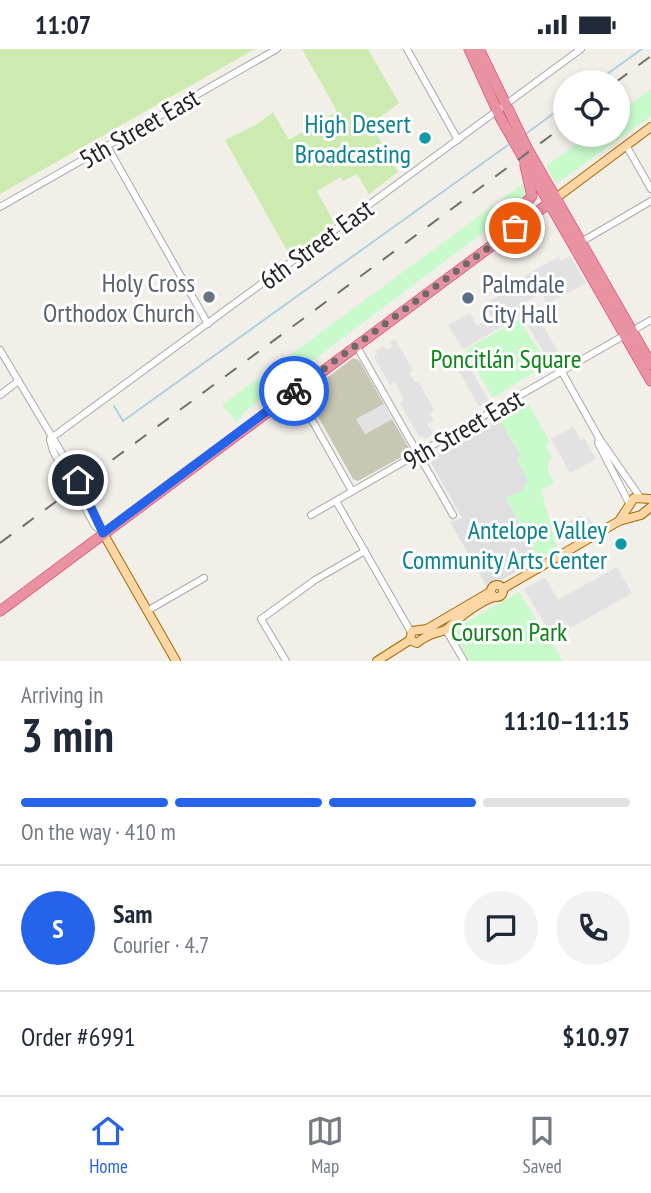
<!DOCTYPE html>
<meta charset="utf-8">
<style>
body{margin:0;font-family:"PT Sans Narrow",sans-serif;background:#f2f2f3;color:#1f2937;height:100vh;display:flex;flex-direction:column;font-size:26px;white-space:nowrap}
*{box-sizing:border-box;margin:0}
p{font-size:23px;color:#747a83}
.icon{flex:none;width:38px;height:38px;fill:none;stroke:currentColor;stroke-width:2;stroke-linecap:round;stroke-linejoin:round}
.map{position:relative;height:612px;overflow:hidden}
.panel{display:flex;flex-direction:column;background:#fff;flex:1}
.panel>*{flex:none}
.tools{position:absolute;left:553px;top:21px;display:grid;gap:14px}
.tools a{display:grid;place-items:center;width:77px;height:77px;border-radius:50%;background:#fff;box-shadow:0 4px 10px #0003;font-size:35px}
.pin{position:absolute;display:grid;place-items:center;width:60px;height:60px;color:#fff;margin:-30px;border:4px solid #fff;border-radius:50%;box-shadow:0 2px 7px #0007}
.courier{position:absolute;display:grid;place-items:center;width:70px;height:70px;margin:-35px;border:5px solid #2563eb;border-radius:50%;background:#fff;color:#222;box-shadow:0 2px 9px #0007}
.summary em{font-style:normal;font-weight:700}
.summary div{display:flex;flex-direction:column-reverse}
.summary{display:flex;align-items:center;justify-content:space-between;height:119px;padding:0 21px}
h1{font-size:46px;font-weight:700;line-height:52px}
.bar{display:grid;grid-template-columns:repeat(4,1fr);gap:10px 7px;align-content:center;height:84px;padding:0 21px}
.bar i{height:9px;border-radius:5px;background:#e0e1e3}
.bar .on{background:#2563eb}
.bar p{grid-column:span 4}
.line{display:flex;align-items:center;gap:18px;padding:0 21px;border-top:2px solid #e0e1e3}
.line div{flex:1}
.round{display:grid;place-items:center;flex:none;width:74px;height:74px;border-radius:37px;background:#f2f2f3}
.status{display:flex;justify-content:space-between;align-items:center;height:49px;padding:0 35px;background:#fff;direction:ltr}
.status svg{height:19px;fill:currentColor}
.menu{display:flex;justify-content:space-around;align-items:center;height:98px;border-top:2px solid #e0e1e3;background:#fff;font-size:19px;color:#747a83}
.menu a{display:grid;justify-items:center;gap:4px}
.menu .on{color:#2563eb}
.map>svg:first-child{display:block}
.residential{fill:#e0dfdf}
.construction{fill:#c7c7b4}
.grass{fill:#cdebb0}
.park{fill:#c8facc}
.parking{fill:#e2e2e2}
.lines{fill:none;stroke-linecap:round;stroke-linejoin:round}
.stream{stroke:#aad3df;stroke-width:2}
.minor-casing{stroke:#a9a9a9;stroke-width:8}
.major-casing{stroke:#a06b00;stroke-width:10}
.highway-casing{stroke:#dc2a67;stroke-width:11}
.minor{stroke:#fff;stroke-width:6}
.major{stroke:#fcd6a4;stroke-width:8}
.highway{stroke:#e892a2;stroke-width:10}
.rail{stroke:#707070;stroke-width:2;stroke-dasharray:14 14;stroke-linecap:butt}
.done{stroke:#6b6a68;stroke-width:7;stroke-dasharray:0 12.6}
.route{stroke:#2563eb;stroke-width:9}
.culture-dot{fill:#0f9aa8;stroke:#fff;stroke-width:2.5}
.worship-dot{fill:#6b7280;stroke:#fff;stroke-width:2.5}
.service-dot{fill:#5c6f8a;stroke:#fff;stroke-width:2.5}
.labels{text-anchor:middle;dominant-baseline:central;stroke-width:6;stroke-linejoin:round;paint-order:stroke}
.culture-label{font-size:26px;fill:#0d838f;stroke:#fff;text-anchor:end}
.street-label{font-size:26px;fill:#222;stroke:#fff}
.worship-label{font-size:26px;fill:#5b616d;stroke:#fff;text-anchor:end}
.service-label{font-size:26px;fill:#4e5e75;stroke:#fff;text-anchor:start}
.park-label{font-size:26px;fill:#0c8416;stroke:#fff}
</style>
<div class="status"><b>11:07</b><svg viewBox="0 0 49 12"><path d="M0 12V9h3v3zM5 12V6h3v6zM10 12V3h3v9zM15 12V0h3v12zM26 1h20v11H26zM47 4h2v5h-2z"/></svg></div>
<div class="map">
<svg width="651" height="612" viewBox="0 0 651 612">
<rect width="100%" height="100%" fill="#f2efe9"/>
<!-- residential -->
<path class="residential" d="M498 368 521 407 517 410 528 432 522 442 506 449 538 510 488 539 450 473 462 469 429 410Z"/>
<!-- construction -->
<path class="construction" d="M353 309 359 311 384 355 357 370 365 385 392 370 409 399 407 405 358 432 353 430 307 348V344Z"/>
<!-- grass -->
<g class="grass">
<path d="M0 0H255L0 145Z"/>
<path d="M302 0H368L399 54 371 75 398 123 369 145 357 125 343 132 341 128 317 142 334 174 290 207 225 91 256 76 273 63 289 91 337 62Z"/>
</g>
<!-- park -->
<g class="park">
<path d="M651 40V67L556 135 546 117 589 86H618V64Z"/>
<path d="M524 134 527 141 524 150 506 161 489 179 243 364 237 374 222 356Z"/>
<path d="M519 270 547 315 493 349 465 301Z"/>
<path d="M526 351 549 391 546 398 552 408C545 418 548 423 554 434L541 441 557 499 538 510 506 448 522 442 528 432 517 410 521 407 498 368Z"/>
<path d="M519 543 563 612H469L452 581Z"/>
</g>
<!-- parking -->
<g class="parking">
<path d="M570 207 586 234 547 255 541 244 525 253 532 266 536 264 561 308 550 315 522 266 463 300 448 276 470 264 477 277 492 268 485 255 509 241 507 237 558 208 561 212Z"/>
<path d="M395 290 413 321 409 324 413 330 415 334 418 332 434 361 430 364 434 371 427 375 433 385 425 390 422 387 419 388 400 354 404 351 395 333 390 336 374 308 377 306 376 302 384 297 386 301 392 298 390 293Z"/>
<path d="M462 304 489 352 479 358 456 317 459 314 456 307Z"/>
<path d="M384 355 392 370 365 385 356 370Z"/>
<path d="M573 378 581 391 584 389 596 410 570 424 551 390Z"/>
<path d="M580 466 583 471 589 468 592 474 560 493 554 482Z"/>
<path d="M617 518 632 544 553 589 524 540 545 528 558 551Z"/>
</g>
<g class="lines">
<!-- stream -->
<g class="stream">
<path d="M596 33 642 0"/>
<path d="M527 84 565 56"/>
<path d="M114 357 123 372 508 96"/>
</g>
<!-- minor casing -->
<g class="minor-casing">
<g id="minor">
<path d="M407 0 458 91"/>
<path d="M626 96 651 140"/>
<path d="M107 97 208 275"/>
<path d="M0 158 277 0"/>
<path d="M581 193 651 152"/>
<path d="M356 296 453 466"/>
<path d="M0 301 78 431 103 484"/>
<path d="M562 323 599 389 640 448"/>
<path d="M295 341 352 442"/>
<path d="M0 346 17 333"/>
<path d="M599 389 598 394 629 454"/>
<path d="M50 390 581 0"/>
<path d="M50 391 53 402 95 477 103 484"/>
<path d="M336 452 411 583"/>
<path d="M311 466 651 271"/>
<path d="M147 562 204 529"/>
<path d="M446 581 464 612"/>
<path d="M286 612 261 570 315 531 365 502"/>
</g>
</g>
<!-- major casing -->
<g class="major-casing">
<g id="major">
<path d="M556 149 651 78"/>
<path d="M619 472 634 449 651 450"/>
<path d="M103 484 176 612"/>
<circle cx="497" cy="542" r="6"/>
<path d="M504 539 619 472 641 466 651 458"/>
<path d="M490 543 427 580 412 582 410 591 417 594C429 583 444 583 447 580 460 568 476 554 494 548"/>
<path d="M377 612 410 591"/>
</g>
</g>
<!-- highway casing -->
<g class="highway-casing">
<g id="highway">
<path d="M469 0 501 70 651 332"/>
<path d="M479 0 527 99 651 315"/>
<path d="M500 190 506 176 532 147 525 116"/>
<path d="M0 562 556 149"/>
</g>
</g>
<!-- minor -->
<use href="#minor" class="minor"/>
<!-- major -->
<use href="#major" class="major"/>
<!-- highway -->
<use href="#highway" class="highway"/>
<!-- rail -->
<g class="rail">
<path d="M616 33 651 7"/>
<path d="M0 494 565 76"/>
</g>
</g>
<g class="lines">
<!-- done -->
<path class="done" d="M294 342 515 179"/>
<!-- route -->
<path class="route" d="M78 431 103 484 294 342"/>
</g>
<!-- markers -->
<g class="culture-dot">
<circle cx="425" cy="89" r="7"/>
<circle cx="621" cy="495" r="7"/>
</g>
<circle class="worship-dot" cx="209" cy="248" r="7"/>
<circle class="service-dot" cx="468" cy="249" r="7"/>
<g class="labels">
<!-- culture labels -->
<g class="culture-label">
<text x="411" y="74">High Desert<tspan x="411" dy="30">Broadcasting</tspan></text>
<text x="607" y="480">Antelope Valley<tspan x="607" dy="30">Community Arts Center</tspan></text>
</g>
<!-- street labels -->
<g class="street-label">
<text transform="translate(139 79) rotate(-30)">5th Street East</text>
<text transform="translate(316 195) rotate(-36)">6th Street East</text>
<text transform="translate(463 380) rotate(-30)">9th Street East</text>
</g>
<!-- worship labels -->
<g class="worship-label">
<text x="195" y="233">Holy Cross<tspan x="195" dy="30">Orthodox Church</tspan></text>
</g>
<!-- service labels -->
<g class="service-label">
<text x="482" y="234">Palmdale<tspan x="482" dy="30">City Hall</tspan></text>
</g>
<!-- park labels -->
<g class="park-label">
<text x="506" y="309">Poncitlán Square</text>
<text x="509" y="582">Courson Park</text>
</g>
</g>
</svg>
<div class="tools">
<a><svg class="icon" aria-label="locate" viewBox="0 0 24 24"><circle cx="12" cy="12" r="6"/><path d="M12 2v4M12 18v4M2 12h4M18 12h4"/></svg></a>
</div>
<div class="pin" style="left:515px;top:179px;background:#ea580c"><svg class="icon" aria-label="bag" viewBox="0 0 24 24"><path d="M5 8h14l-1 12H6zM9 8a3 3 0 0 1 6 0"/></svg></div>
<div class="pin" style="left:78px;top:431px;background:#1f2937"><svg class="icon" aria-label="home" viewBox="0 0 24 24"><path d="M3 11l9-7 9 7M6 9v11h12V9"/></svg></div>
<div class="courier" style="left:294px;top:342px"><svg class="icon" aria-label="bike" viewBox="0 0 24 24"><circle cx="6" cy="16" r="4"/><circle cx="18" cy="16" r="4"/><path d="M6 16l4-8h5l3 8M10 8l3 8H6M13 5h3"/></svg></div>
</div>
<section class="panel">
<div class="summary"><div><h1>3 min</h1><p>Arriving in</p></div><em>11:10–11:15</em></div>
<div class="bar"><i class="on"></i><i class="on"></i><i class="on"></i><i></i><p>On the way · 410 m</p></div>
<div class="line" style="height:126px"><b class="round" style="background:#2563eb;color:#fff">S</b><div><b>Sam</b><p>Courier · 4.7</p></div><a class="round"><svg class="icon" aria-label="chat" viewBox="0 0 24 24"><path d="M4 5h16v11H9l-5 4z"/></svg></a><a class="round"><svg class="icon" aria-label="phone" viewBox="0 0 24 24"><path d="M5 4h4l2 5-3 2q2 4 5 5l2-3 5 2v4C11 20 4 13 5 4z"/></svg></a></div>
<div class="line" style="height:91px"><div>Order #6991</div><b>$10.97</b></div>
</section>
<nav class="menu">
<a class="on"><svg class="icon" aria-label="home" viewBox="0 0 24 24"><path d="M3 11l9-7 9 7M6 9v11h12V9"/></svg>Home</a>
<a><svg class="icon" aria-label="map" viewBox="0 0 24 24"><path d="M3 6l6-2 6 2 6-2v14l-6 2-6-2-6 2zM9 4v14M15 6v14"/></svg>Map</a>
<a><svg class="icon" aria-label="saved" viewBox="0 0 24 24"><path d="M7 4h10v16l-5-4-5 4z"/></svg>Saved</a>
</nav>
